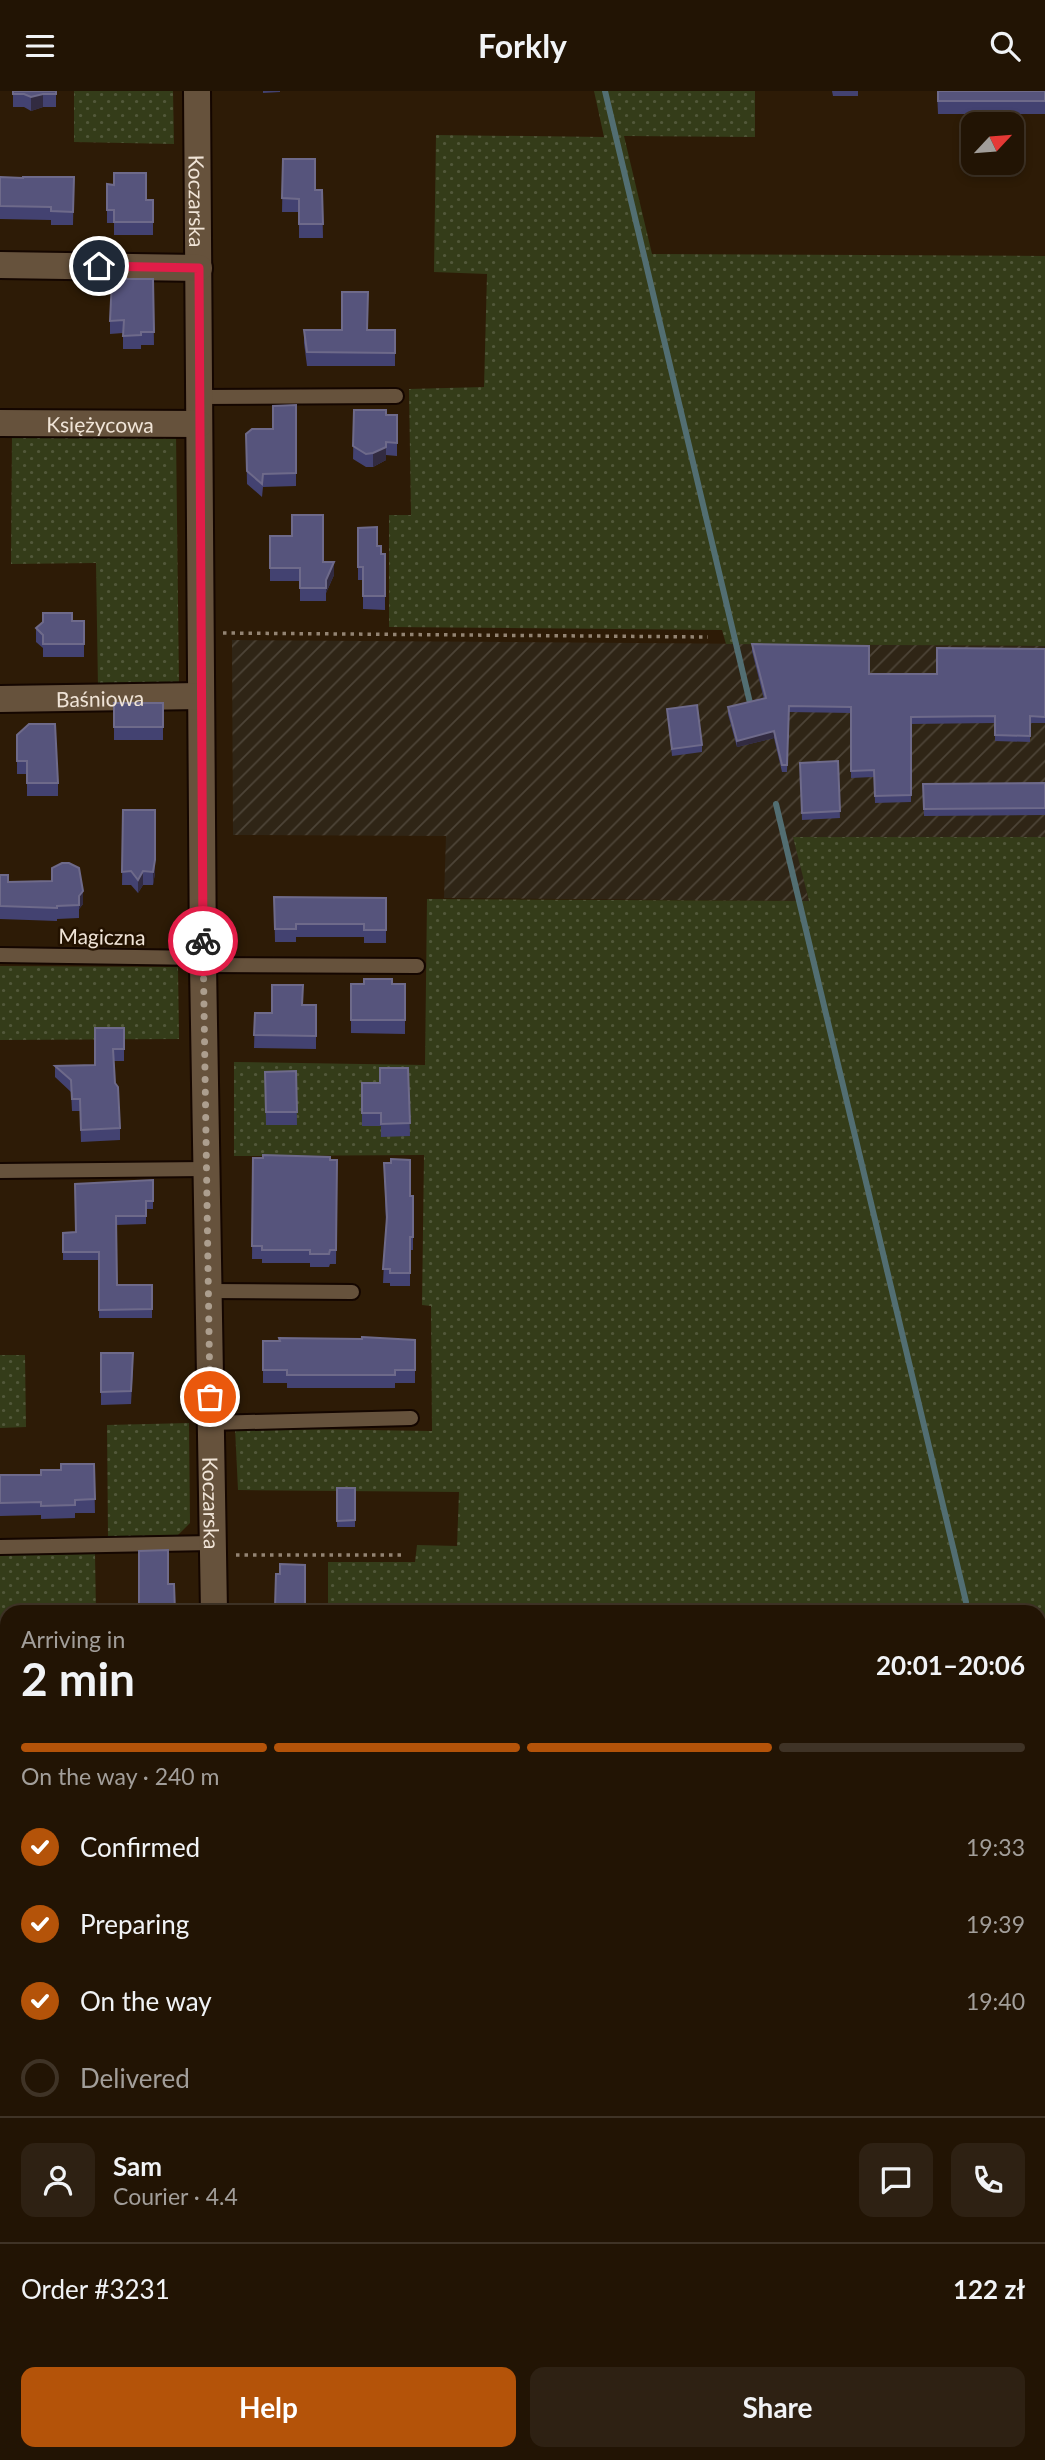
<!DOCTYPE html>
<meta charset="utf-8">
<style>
body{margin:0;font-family:Lato,sans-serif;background:#2e2113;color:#f1f3f6;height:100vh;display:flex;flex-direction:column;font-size:26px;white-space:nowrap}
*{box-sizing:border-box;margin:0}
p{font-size:23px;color:#a29e9a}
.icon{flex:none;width:38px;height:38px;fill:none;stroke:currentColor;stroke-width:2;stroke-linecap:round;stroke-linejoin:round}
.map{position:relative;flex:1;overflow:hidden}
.side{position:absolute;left:0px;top:1514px;width:1046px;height:856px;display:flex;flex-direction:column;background:#221404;border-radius:21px 21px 0 0;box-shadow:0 4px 10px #0003,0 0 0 2px #3f3326}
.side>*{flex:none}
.needle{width:46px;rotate:64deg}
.buttons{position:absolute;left:961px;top:21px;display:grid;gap:14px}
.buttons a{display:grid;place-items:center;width:63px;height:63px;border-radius:14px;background:#221404;box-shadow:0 4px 10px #0003,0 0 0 2px #3f3326;font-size:35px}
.pin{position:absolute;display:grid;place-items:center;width:60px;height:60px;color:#fff;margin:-30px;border:4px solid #fff;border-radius:50%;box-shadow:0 2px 7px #0007}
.courier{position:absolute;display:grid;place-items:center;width:70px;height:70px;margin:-35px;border:5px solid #e11d48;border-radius:50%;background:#fff;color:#222;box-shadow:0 2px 9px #0007}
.overview em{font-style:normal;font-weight:700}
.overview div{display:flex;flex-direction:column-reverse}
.overview{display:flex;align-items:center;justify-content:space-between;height:119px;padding:0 21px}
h1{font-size:46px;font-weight:700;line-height:52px}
.bar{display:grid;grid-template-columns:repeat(4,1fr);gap:10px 7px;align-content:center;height:84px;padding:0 21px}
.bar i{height:9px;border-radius:5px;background:#3f3326}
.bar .active{background:#b45309}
.bar p{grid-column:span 4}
.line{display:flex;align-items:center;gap:18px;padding:0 21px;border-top:2px solid #3f3326}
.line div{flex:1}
.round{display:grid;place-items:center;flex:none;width:74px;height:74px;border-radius:14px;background:#2e2113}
ol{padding:0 21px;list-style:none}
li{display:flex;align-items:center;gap:21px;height:77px}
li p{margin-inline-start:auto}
li .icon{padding:7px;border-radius:50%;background:#b45309;color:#fff;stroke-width:4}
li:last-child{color:#a29e9a}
li i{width:38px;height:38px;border:4px solid #3f3326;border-radius:50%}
.button{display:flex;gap:14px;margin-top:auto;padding:14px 21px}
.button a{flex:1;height:80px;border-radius:14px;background:#b45309;color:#fff;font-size:28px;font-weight:700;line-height:80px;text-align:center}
.button a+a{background:#2e2113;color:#f1f3f6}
header{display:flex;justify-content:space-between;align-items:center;height:91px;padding:0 21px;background:#221404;font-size:32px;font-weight:700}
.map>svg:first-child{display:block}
.industrial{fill:url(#industrial-furrows)}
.grass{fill:url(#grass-dots)}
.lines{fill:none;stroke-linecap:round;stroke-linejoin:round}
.stream{stroke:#526e72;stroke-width:6}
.service-casing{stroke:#140600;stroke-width:18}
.minor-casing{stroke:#140600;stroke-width:30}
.path{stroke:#938473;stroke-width:3.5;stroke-dasharray:3.5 5;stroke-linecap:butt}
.service{stroke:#66523c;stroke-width:14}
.minor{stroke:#66523c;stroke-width:26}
.wall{fill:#434271}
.shaded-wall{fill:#322b41}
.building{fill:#56547c;stroke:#6e6a8a;stroke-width:2}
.done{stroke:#ac9e8e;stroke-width:7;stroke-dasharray:0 12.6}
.route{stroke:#e11d48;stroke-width:9}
.labels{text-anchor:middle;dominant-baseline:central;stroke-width:5;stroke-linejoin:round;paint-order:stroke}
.street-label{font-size:21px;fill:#f0e4d7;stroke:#231200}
</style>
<header><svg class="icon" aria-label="menu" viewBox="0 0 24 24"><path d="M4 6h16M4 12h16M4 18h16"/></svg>Forkly<svg class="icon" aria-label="search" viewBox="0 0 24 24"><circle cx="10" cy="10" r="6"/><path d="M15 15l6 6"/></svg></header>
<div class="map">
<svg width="1045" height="2369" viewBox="0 0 1045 2369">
<defs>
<pattern id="industrial-furrows" width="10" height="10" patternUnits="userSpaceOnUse" patternTransform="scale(1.75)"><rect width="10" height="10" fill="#2f2516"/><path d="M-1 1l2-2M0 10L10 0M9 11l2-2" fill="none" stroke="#4d4437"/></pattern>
<pattern id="grass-dots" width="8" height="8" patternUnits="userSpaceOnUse" patternTransform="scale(1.75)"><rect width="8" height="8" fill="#343c19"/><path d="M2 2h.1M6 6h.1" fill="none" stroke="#52583a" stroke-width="1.8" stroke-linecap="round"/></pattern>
</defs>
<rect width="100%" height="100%" fill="#2d1b06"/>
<!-- industrial -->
<g class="industrial">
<path d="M232 549 1045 555V746H794L809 810 444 807 446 745 233 744Z"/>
<rect x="0" y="1653" width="7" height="215"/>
</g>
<!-- grass -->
<g class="grass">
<path d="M74 0H173L174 53 74 51Z"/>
<path d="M594 0H755V46L624 45 652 163 1045 165V555L726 553 722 539 389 536V424H411L409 298 484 296 487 183 434 181 436 44 604 46Z"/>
<path d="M12 343H176L179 595 98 597 96 472 11 473Z"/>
<path d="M793 746H1045V1749H1040V1521H328V1471H415L417 1454 457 1455 459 1401 238 1399 235 1337 432 1340 431 1215 422 1214 424 1064 234 1065V971L425 974 427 808 809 810Z"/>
<path d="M0 875 178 876 179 948 0 949Z"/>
<path d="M0 1264H25L26 1336 0 1337Z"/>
<path d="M189 1332 190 1432 178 1444 108 1446 107 1334Z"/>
<path d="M95 1463 96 1521H7V1653H0V1464Z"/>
<rect x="324" y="2363" width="92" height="6"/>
<path d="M487 2363V2362L586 2363V2369H487Z"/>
</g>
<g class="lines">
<!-- stream -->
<g class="stream">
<path d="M605 0 750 612"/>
<path d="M776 713 966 1511"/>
</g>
<!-- service casing -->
<g class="service-casing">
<g id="service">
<path d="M199 306 396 305"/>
<path d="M0 864 204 867"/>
<path d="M203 874 417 875"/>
<path d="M0 1080 206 1078"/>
<path d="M208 1200 352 1201"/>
<path d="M210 1332 411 1327"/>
<path d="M0 1456 212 1452"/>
<path d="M2 2369 4 2235"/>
<path d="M422 2369 423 2362"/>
<path d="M595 2369V2362"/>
<path d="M711 2369 712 2362"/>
</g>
</g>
<!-- minor casing -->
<g class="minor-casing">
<g id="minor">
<path id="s1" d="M197 0 203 874 214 1521"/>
<path d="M0 174 199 177"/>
<path id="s2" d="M0 332 199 333"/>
<path id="s3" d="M0 608 200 605"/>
<path d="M0 2235H7"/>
<path d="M1040 2259 1045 2260"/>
<path d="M228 2369V2362"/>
<path d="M987 2369 988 2362"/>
</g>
</g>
<!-- path -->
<g class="path">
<path d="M223 542 708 546"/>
<path d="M236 1464H403"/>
</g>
<!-- service -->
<use href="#service" class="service"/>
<!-- minor -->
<use href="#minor" class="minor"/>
</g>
<!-- wall -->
<g class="wall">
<path d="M13 0H56V16H43L31 20 24 16H13Z"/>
<path d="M263 0H280V1L263 2Z"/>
<path d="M832 0H858V5H833Z"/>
<path d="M937 0H1045V23H938Z"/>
<path d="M283 68 315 99H322L323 147H299V121H282Z"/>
<path d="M0 86 23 87 74 86 73 134H51V129L0 128Z"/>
<path d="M107 93 146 109H153V144H114V132H107Z"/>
<path d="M153 188 154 254H141V258H123V242L110 243V230Z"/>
<path d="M304 239H395V275H307L304 252Z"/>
<path d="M296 314V395L263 396 262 406 247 393 246 343 273 338Z"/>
<path d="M354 319 386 324H397V365L386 364V369L373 376H366L353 368Z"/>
<path d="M358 437 377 455 381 463H385V519L363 518V489H358Z"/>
<path d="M270 445 323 471 334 484 326 502V510H300V490H270Z"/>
<path d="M72 530H84V566H43V557L36 551V537Z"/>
<path d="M752 553 869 583H937L1045 558V632H1030V651L995 650V632L911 633V711L875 712 874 686 851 687V622L789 621 787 681H782L774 647 737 656 728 623V616L764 608 752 560Z"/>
<rect x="114" y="612" width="49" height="37"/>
<path d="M667 618 702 654V661L672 665Z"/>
<path d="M17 644 58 692V705H27V683H17Z"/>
<path d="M838 670 840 727 802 729 800 672Z"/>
<path d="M1045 692V724L924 725 923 693Z"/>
<path d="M123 719 155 782 153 794H143L138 802 131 794H122Z"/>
<path d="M0 784 8 791 83 813 79 818V827L57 828V830L0 828Z"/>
<path d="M274 806 386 807V852H364V846H296V851H275Z"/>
<path d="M351 893H405V943L351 942Z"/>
<path d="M303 914H316V958L254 957 255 922H272Z"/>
<path d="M124 937V970H114L115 992 120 1037V1049L81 1051 80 1020H72L71 1001 55 986V975L95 974Z"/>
<path d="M408 977 410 1045 381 1046V1035H362V992H380Z"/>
<path d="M296 980 297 1034H266L265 981Z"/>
<path d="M253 1067 337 1069 336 1173H330L329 1176H310V1172H262V1168H252Z"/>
<path d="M384 1072 410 1105 413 1118V1159H410V1195H390V1192H383L386 1132Z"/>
<path d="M153 1089V1118H146V1133L116 1134 117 1194H152V1227H99V1169H63V1142L76 1141Z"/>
<path d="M415 1249V1292H395V1297H287V1292H263V1250Z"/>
<path d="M101 1262 133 1275 131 1313 101 1314Z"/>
<path d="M94 1373 95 1422H75V1427L41 1428V1424L0 1425V1384H41Z"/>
<rect x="337" y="1397" width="18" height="39"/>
<rect x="1040" y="1891" width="5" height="53"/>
<path d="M1040 1948H1045V2002L1040 2003Z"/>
<rect x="0" y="2058" width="7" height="50"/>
<rect x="1040" y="2088" width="5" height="25"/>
<rect x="1040" y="2146" width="5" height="48"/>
<path d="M651 2362H678L677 2369H651Z"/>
<path d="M1009 2362 1042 2369H1009Z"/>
</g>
<!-- shaded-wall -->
<g class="shaded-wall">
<path d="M43 3V16L31 20V6Z"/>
<path d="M386 356V369L373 376V362Z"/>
<path d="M334 471V484L326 502V489Z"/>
<path d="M774 640V647L737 656V650Z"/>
<path d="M155 769V782L153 794V781Z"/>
<path d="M143 780V794L138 802V789Z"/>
<path d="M83 800V813L79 818V805Z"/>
<path d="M1045 2340V2353L1042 2369H1039Z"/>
</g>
<!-- building -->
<g class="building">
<path d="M13 0H56V3H43L31 6 24 3H13Z"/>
<rect x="938" y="0" width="107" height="10"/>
<path d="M283 68H315V99H322L323 133H299V108L282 107Z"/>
<path d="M114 82H146V109H153V131H114V119H107V93L114 94Z"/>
<path d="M0 86 23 87V86H74L73 121 51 120V116L0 115Z"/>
<path d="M112 188H153L154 241H141V244L123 245 124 229 110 230Z"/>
<path d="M342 201H368L367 239H395V262L307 261 304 239H342Z"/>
<path d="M296 314V382L263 383 262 393 247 380 246 343 252 338H273V315Z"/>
<path d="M354 319H386V324H397V352L386 351V356L373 362 366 363 353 355Z"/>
<path d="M292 424H323V471H334L326 489V497H300V477H270V445H292Z"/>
<path d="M377 436V455H381V463H385V505H363V476H358V437Z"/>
<path d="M43 522H72V530H84V553H43V544L36 537 43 531Z"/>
<path d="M752 553 869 555V583H937V557L1045 558V626L1030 625V645L995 644V625L911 626V704L875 705 874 679 851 680V616L789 615 787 674H782L774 640 737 650 728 616 766 607Z"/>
<rect x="114" y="612" width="49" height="24"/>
<path d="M697 614 702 654 672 658 667 618Z"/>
<path d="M29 633H55L58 692H27V670H17V644Z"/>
<path d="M838 670 840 720 802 722 800 672Z"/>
<path d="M1045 692V717L924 718 923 693Z"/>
<path d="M123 719H155V769L153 781 143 780 138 789 131 780 122 781Z"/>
<path d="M62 772H69L79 777 83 800 79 805V814L57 815V817L0 815V784H8V791L52 790V777Z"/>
<path d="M274 806 386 807V839H364V833H296V838H275Z"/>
<path d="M364 888H392V893H405V929H351V893H364Z"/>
<path d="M272 894H303L302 914H316V945L254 944 255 922H272Z"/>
<path d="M95 937H124V958H113L115 992 118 996 120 1037 81 1039 80 1008H72L71 989 55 975 95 974Z"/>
<path d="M380 977H408L410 1032 381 1033V1022H362V992H380Z"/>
<path d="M296 980 297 1021H266L265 981Z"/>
<path d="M263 1064 330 1066V1069H337L336 1159H330L329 1163H310V1159H262V1155H252L253 1067H263Z"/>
<path d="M391 1068 410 1069V1105H413V1146H410V1182H390V1178H383L387 1126 384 1072H391Z"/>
<path d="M153 1089V1110H146V1125H116L117 1194H152V1218L99 1219V1161H63V1142L76 1141 75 1093Z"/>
<path d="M362 1246 415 1249V1279H395V1284H287V1279H263V1250H280L279 1247 362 1248Z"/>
<path d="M101 1262H133L131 1300 101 1301Z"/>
<path d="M61 1373H94L95 1408 75 1409V1414L41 1415V1411L0 1412V1384H41V1379H61Z"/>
<path d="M337 1397H355V1429L337 1430Z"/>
<path d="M168 1459V1493H174L175 1520 139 1521V1460Z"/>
<path d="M280 1473 305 1474V1517H316V1521H271V1516H275L276 1483H280Z"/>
<rect x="1040" y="1891" width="5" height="39"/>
<path d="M1040 1948H1045V1989L1040 1990Z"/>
<rect x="0" y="2058" width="7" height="37"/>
<rect x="1040" y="2088" width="5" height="18"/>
<rect x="1040" y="2146" width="5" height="40"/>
<path d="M1040 2281 1045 2282V2340L1039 2369H1036L1009 2364V2362H1040Z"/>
<rect x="61" y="2362" width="39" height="7"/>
<path d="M141 2362H162L161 2369H140Z"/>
<path d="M446 2362H473L472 2369H445Z"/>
<path d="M607 2362 649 2363V2369H606Z"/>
<path d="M721 2362H824L823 2369H720Z"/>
<path d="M895 2362H953L951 2369H893Z"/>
</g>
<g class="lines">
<!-- done -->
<path class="done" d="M203 850 210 1306"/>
<!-- route -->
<path class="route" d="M99 175 199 177 203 850"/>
</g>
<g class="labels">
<!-- street labels -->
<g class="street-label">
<text stroke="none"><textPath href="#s1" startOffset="110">Koczarska</textPath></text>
<text stroke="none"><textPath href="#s2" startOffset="100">Księżycowa</textPath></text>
<text stroke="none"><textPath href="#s3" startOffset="100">Baśniowa</textPath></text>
<text transform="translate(102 845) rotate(1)">Magiczna</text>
<text stroke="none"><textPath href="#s1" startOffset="1412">Koczarska</textPath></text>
</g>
</g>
</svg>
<div class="buttons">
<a><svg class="needle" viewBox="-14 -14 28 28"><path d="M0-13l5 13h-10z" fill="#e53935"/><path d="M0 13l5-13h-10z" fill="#a29e9a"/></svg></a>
</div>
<div class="pin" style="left:210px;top:1306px;background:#ea580c"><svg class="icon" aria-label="bag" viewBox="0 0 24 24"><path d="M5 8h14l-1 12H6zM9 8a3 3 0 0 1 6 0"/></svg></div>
<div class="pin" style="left:99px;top:175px;background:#1f2937"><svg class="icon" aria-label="home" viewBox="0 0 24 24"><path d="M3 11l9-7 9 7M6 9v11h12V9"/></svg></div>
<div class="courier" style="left:203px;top:850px"><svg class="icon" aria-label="bike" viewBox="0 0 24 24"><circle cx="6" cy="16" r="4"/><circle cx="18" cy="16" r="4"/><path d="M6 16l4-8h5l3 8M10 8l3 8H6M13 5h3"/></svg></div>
<section class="side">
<div class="overview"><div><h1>2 min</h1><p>Arriving in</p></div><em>20:01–20:06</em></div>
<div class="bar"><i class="active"></i><i class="active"></i><i class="active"></i><i></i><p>On the way · 240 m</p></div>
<ol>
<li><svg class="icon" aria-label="check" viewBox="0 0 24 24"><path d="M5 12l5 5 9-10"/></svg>Confirmed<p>19:33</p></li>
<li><svg class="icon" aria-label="check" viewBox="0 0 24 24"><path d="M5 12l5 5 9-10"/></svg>Preparing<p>19:39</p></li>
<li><svg class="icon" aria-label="check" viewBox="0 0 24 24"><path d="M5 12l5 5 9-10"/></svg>On the way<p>19:40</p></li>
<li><i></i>Delivered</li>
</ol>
<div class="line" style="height:126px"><a class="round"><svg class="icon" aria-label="person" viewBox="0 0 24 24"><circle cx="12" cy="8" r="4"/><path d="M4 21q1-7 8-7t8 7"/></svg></a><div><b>Sam</b><p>Courier · 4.4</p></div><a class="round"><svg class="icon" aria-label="chat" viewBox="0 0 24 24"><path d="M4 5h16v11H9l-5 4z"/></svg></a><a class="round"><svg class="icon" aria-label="phone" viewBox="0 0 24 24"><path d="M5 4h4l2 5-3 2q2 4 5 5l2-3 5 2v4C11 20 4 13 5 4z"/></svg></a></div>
<div class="line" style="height:91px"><div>Order #3231</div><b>122 zł</b></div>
<div class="button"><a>Help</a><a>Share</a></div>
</section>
</div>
